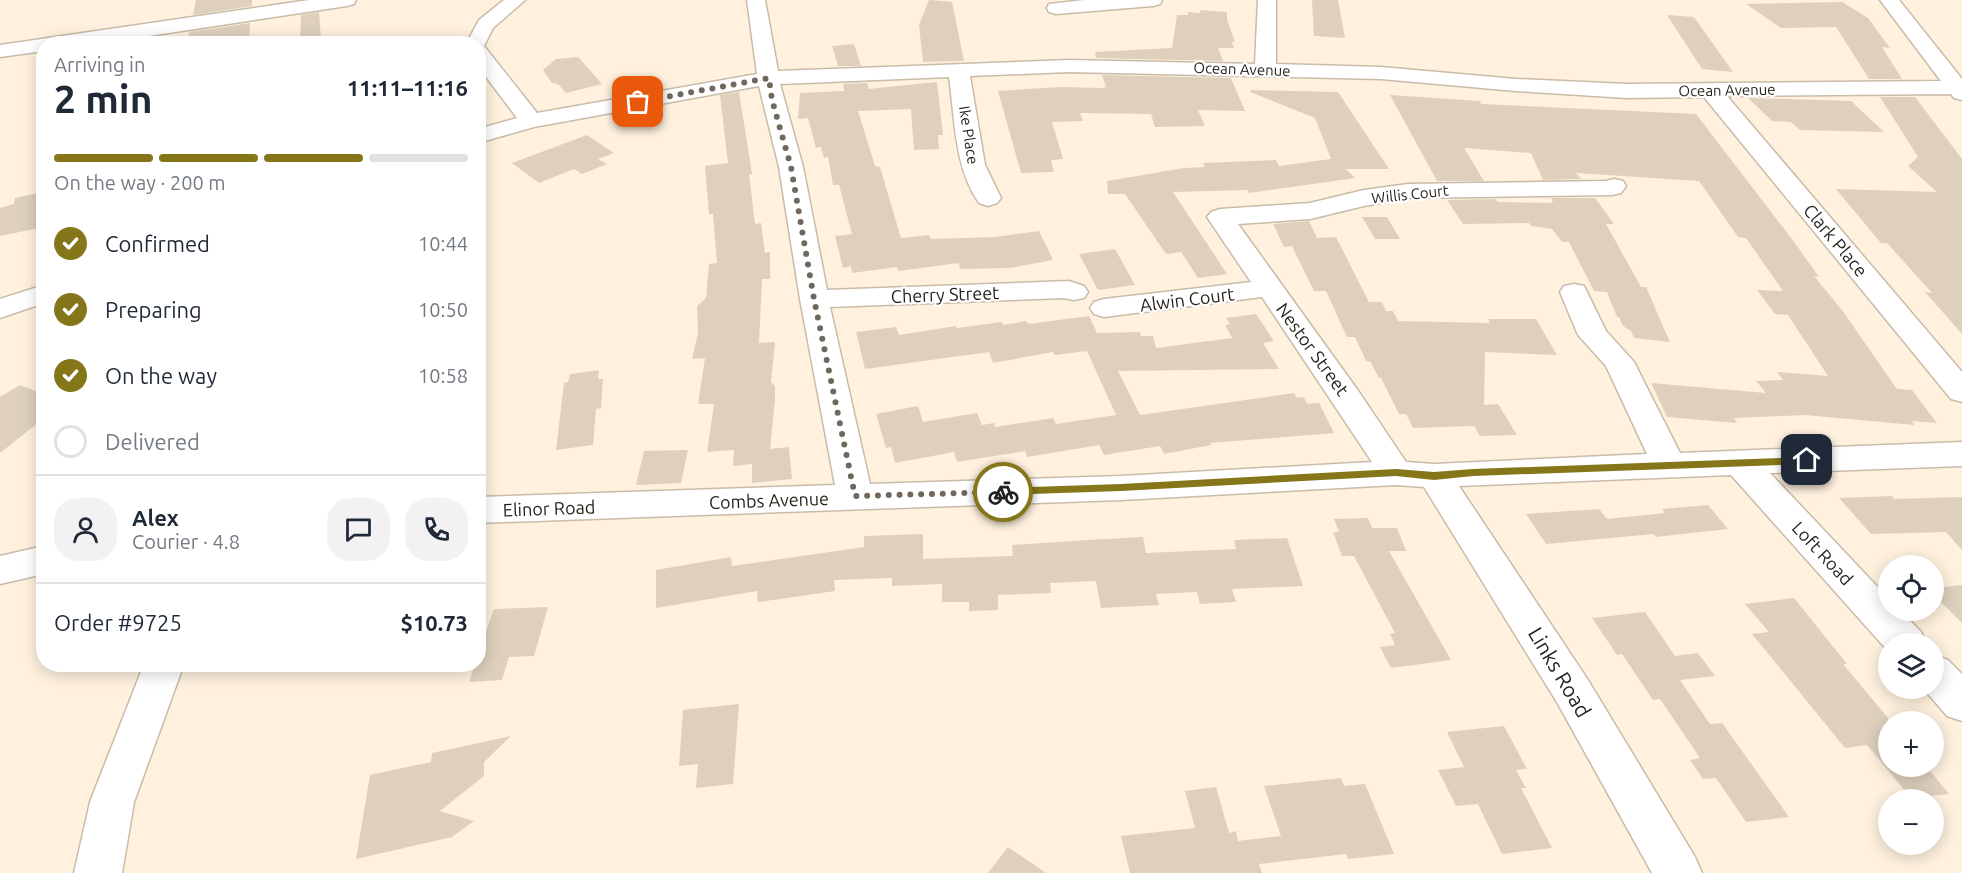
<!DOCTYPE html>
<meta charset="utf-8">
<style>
body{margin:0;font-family:Ubuntu,sans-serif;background:#f2f2f3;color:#1f2937;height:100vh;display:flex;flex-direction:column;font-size:22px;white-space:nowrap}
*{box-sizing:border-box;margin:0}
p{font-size:20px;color:#747a83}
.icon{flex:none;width:33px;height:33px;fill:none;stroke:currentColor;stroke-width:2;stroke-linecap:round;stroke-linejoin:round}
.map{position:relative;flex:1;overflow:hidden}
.sheet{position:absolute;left:36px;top:36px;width:450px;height:636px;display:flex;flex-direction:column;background:#fff;border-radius:24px;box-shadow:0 3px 15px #0003}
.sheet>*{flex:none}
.buttons{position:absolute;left:1878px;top:555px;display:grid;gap:12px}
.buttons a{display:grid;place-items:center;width:66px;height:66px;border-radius:50%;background:#fff;box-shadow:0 3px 15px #0003;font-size:30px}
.pin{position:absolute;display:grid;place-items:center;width:51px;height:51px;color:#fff;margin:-26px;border-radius:12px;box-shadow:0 3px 9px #0006}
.courier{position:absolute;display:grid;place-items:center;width:60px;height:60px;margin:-30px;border:4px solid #85761a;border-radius:50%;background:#fff;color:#222;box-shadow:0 2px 8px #0007}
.summary em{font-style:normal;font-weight:700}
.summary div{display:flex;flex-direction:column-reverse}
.summary{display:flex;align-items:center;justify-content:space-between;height:102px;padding:0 18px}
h1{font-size:39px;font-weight:700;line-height:45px}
.bar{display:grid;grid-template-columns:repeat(4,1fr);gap:9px 6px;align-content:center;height:72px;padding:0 18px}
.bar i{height:8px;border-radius:4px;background:#e0e1e3}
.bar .active{background:#85761a}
.bar p{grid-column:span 4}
.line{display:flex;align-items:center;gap:15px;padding:0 18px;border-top:2px solid #e0e1e3}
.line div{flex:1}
.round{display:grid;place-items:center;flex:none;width:63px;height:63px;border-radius:24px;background:#f2f2f3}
ol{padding:0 18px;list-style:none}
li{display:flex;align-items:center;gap:18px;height:66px}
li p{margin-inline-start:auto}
li .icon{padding:6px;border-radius:50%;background:#85761a;color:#fff;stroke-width:4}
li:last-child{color:#747a83}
li i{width:33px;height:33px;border:3px solid #e0e1e3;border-radius:50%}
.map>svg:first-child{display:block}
.building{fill:#ded0bd}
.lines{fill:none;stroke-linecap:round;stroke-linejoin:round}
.minor-casing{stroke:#c9bba9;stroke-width:3}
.minor{fill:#fff;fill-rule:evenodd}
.route{fill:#85761a}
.done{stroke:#71685d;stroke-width:6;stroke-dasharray:0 10.8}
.labels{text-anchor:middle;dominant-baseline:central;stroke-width:4.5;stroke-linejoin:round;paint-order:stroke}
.far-street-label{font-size:15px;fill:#241f18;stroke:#fff}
.street-label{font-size:18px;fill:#241f18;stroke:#fff}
.near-street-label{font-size:21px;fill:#241f18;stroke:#fff}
</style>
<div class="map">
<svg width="1962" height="873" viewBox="0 0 1962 873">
<rect width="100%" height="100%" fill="#fff1de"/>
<!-- building -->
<g class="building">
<path d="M196 0H252V6L193 15Z"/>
<path d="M929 0 952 2 964 61 923 62 919 25Z"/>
<path d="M1312 0H1338L1345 38 1314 36Z"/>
<path d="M1842 2 1868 18 1890 48 1882 47 1902 79H1869L1836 27 1781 28 1746 4Z"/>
<path d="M1200 10 1227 12V19L1235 42H1232L1234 48H1218L1223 61 1096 58 1095 52 1172 48 1177 15H1188V12L1200 13Z"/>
<path d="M319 12 321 40 300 44 301 15Z"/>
<path d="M1667 15 1694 17 1733 72 1702 69Z"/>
<path d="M250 23 249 44H187L189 32Z"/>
<path d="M854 44 861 66H838L832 46Z"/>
<path d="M578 57 602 84 566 93 558 84 552 83 543 70 556 59Z"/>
<path d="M1102 75 1231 78 1245 111 1198 110 1205 126 1155 127 1151 114 1080 113 1083 121 1052 122 1063 159 1051 160 1054 172 1021 173 998 91 1060 87 1102 88 1106 87Z"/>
<path d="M937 82 943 135H938L939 149 914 150 911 109 858 111 875 166 880 167 901 238 929 235 931 239 995 237 1039 231 1053 260 1010 268 960 269 959 263 898 271 897 267 852 273 851 266 843 268 835 236 852 234 839 185H833L828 157 824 158 821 147 816 148 808 118 798 119 800 93 844 91 843 84 867 83 869 89Z"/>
<path d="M1251 90 1338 92 1389 169H1346L1355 178 1249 193 1248 190 1173 192 1227 274 1198 278 1181 252 1166 254 1125 194H1108L1107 181 1184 168 1205 167 1203 163 1276 160 1279 166 1331 159 1315 118 1250 92Z"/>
<path d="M739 92 752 174H749L755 224 761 223 765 253 770 252V279H762L759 343 775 342 771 382 775 386V399L770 449 789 447 792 479 752 483V464L733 466 734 450 707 452 714 404H698L705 358 692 359 698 333 697 306 706 298 709 264 717 263 713 214H709L705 166 728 163 720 95Z"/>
<path d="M1390 95 1480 101 1481 104 1696 114 1792 239 1819 277 1814 276 1842 310 1897 389 1912 390 1937 423 1912 421 1914 425 1805 415 1734 418 1737 423 1667 417 1651 383 1766 393 1756 381 1783 380 1777 372 1828 376 1788 315 1775 314 1757 290 1783 291 1746 238 1738 237 1699 181 1576 173 1581 179 1543 180 1531 153 1464 148 1484 181H1437Z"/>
<path d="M1880 97H1915L1962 159V334L1925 292 1932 293 1887 243H1881L1836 189 1937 192 1908 166 1918 157Z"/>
<path d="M1748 98 1851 101 1884 132 1800 130 1791 122 1772 121Z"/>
<path d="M587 135 614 153 598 159 607 164 582 174 574 169 539 183 512 163Z"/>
<path d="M44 192V227L0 236V208L14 204 15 198Z"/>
<path d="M1551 198H1595L1614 224H1606L1641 287H1646L1670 342 1634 338 1631 331 1623 326 1619 317H1617L1607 292 1594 291 1569 242H1562L1552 229 1531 226 1529 223 1463 224 1447 200 1495 199 1498 202 1549 203 1553 202Z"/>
<path d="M1362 217H1387L1400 239H1375Z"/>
<path d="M1309 221 1317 238 1336 237 1369 302H1382L1386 311H1393L1398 321 1490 323 1488 319H1536L1557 355 1485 352 1484 405 1498 404 1517 435 1480 436 1474 426 1413 428 1406 414H1399L1381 378H1379L1370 361H1366L1355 337H1347L1326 291H1314L1292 246 1284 247 1273 224Z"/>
<path d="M1115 249 1135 285 1098 290 1079 254Z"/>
<path d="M1256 314 1274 341 1263 343 1279 369 1118 371 1140 415 1294 393 1297 398 1304 397 1307 404 1319 403 1334 433 1210 443 1211 445 1164 454 1160 446 1104 455 1099 445 1027 457 1025 451 957 462 954 452 895 463 891 447 886 448 876 414 918 406 923 422 977 413 982 425 994 423 995 427 1053 418 1056 424 1116 415 1087 351 1055 355 1053 352 993 363 989 352 865 369 856 332 896 327 899 335 956 326 957 328 1002 322 1003 325 1026 321 1028 324 1089 316 1097 333 1140 332 1141 336H1153L1156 348 1232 338 1225 325 1230 324 1226 318Z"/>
<path d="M599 370 598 379H603L601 408 596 409 593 445 556 450 564 383 568 382 570 374Z"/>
<path d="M20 385 44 394V418L0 453V397Z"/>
<path d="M688 450 681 483 636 485 644 451Z"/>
<path d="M1892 496 1894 499 1962 497V550L1946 532 1871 534 1839 498Z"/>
<path d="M1708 505 1728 529 1656 537 1654 534 1546 544 1526 514 1599 509 1607 519 1665 513 1662 509Z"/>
<path d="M1368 518 1372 528H1397L1406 551H1389L1451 660 1391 668 1380 647 1395 645 1390 634 1395 633 1354 556H1342L1333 532H1339L1334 519Z"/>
<path d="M923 534V559L1013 556 1012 545 1088 540 1143 537 1146 553 1236 549 1234 540 1287 538 1303 586 1232 589 1236 602 1200 604 1197 592 1156 594 1159 605 1101 608 1096 581 1050 583 1051 593 998 595V610L969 611V602H942V584L892 586V578L834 580 835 591 758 602 757 591 656 608V570L731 557 732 566 864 547V536Z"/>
<path d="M1962 585V623L1934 595V588Z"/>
<path d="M1794 598 1847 664H1843L1888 718V766H1926L1949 794 1911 798 1867 745 1845 748 1752 634 1769 632 1745 604Z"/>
<path d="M548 607 534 656 509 657 502 680 469 682 475 664H478V654L494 609Z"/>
<path d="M1645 612 1675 656 1698 653 1715 676 1680 680 1710 724 1722 723 1789 817 1746 822 1716 778 1703 779 1690 760 1700 758 1660 699 1653 700 1622 654 1617 655 1592 618Z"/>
<path d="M739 704 733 784 696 788 698 764 679 766 683 710Z"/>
<path d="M1504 726 1527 769 1516 770 1526 788H1521L1552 848 1502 854 1478 804 1456 806 1438 770 1464 767 1447 732Z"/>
<path d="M511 736 484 762V776L440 811 474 821 452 837 356 859 370 775 431 762 432 753Z"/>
<path d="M1341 778 1344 786 1365 784 1394 854 1348 859 1346 854 1259 864 1262 873H1130L1121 836 1195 828 1185 791 1216 787 1229 833 1236 831 1238 841 1281 836 1264 786Z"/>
<path d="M1008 847 1046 873H988Z"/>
</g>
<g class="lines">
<!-- minor casing -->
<g class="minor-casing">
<g id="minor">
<path d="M309 0H356L354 4 347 6 96 44H44V51L0 57V45Z"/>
<path d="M504 0H525L493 28 484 46 537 113 757 74 747 0H765L778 71 1069 60 1255 64 1258 0H1276V64L1381 67 1516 79 1627 84 1941 81 1880 0H1899L1962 79V100L1954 98 1951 94 1727 96 1962 372V402L1951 399 1704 97 1627 98 1516 91 1381 79 1069 72 970 76 985 165 1001 198 997 203 988 206 979 203C954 167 955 119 949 77L780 84 803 167 827 290 1069 281 1084 286 1088 292 1084 298 1074 300 1063 298 830 307 870 484 1121 476 1372 462 1262 297 1104 317 1094 314 1090 308 1094 302 1104 299 1251 282 1207 217 1211 212 1220 209 1310 203 1364 190 1408 184 1606 181 1614 179 1623 181 1626 186 1621 193 1612 195 1408 198 1364 206 1310 219 1238 224 1359 392 1406 462 1434 464 1647 454 1606 366 1578 335 1560 292 1564 286 1574 284 1584 286 1606 331 1634 362 1680 453 1962 442V466L1770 473 1888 598V610H1900L1921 632 1927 644H1888V651L1731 475 1459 486 1588 680 1695 857 1702 873H1652L1558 704 1424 487 1396 485 1121 500 478 523V497L835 485 800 299 779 167 759 86 534 127 478 143V129L517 118 478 66V44H466L479 20Z"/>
<path d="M1084 0H1162L1160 4 1153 6 1056 14 1049 12 1047 8 1049 4Z"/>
<path d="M44 285V303L0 318V299Z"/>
<path d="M44 546V574L0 584V556Z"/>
<path d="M1934 655 1948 660 1962 674V721L1947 716 1923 688H1934Z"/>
<path d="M144 664H184L134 802 122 873H74L90 802Z"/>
</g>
</g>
<!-- minor -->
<use href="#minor" class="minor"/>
</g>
<!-- route -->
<path class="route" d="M1807 457 1812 460 1807 464 1473 476 1434 480 1396 476 1121 491 1003 495 998 492 1003 488 1121 484 1396 469 1434 472 1473 469Z"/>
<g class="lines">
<!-- done -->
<path class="done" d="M638 102 769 78 772 100 791 167 814 299 855 496 1003 492"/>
</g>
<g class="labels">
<!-- far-street labels -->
<g class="far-street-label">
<text transform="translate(1242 69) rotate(2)">Ocean Avenue</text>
<text transform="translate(1727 90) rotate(-1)">Ocean Avenue</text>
<text transform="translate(969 135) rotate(81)">Ike Place</text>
<text transform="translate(1410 194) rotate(-6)">Willis Court</text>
</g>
<!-- street labels -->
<g class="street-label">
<text transform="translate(1836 240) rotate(50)">Clark Place</text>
<text transform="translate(945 294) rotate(-2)">Cherry Street</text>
<text transform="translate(1187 299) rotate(-7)">Alwin Court</text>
<text transform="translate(1313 349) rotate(54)">Nestor Street</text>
<text transform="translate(769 500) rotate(-2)">Combs Avenue</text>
<text transform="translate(549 508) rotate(-2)">Elinor Road</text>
<text transform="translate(1823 553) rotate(47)">Loft Road</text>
</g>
<!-- near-street labels -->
<g class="near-street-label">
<text transform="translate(1560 672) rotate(59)">Links Road</text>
</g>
</g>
</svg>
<div class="buttons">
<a><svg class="icon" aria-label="locate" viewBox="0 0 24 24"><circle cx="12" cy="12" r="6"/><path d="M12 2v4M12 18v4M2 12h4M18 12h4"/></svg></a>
<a><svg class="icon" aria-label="layers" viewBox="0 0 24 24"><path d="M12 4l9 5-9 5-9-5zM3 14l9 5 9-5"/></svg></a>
<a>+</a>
<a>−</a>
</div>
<div class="pin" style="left:638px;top:102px;background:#ea580c"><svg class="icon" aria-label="bag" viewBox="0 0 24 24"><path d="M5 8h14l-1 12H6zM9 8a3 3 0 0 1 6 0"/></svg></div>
<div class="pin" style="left:1807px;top:460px;background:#1f2937"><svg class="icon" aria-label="home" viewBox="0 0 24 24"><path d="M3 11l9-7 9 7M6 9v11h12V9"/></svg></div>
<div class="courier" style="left:1003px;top:492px"><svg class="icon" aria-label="bike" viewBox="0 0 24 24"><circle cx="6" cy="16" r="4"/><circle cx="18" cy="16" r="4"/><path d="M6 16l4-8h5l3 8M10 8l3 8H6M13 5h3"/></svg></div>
<section class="sheet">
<div class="summary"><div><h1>2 min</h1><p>Arriving in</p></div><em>11:11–11:16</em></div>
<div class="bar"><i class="active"></i><i class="active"></i><i class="active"></i><i></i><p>On the way · 200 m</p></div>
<ol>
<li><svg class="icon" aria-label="check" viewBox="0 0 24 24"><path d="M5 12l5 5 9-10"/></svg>Confirmed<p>10:44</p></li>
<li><svg class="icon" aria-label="check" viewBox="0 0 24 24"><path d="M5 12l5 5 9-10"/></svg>Preparing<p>10:50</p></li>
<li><svg class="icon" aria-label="check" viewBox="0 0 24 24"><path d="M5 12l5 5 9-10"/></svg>On the way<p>10:58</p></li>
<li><i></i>Delivered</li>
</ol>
<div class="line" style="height:108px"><a class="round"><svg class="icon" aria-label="person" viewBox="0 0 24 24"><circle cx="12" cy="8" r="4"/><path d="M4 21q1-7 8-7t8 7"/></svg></a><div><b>Alex</b><p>Courier · 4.8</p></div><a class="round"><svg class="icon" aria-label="chat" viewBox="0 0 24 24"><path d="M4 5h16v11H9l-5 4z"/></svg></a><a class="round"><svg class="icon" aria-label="phone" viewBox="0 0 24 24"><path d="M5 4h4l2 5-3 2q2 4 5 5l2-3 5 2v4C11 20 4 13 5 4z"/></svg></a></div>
<div class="line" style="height:78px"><div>Order #9725</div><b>$10.73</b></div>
</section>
</div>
